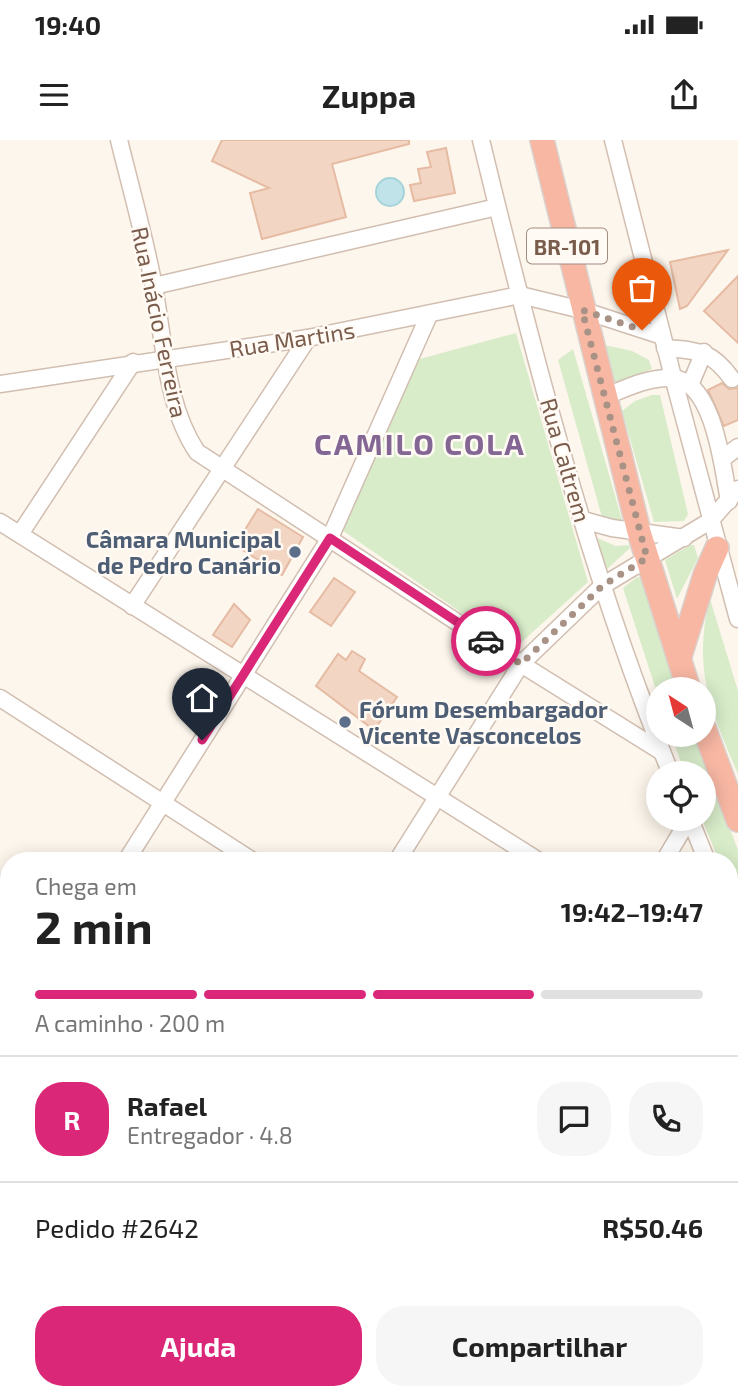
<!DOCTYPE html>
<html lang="pt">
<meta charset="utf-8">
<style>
body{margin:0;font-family:"Exo 2",sans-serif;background:#f6f6f6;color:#222;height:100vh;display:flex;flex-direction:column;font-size:26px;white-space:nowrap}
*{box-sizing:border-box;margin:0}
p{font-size:23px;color:#767676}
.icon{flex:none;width:38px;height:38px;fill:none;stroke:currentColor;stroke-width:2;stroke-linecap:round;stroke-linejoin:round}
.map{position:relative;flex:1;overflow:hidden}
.drawer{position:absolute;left:0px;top:712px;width:738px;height:548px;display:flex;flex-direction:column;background:#fff;border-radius:28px 28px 0 0;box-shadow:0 4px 18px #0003}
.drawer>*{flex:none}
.needle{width:46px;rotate:324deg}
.controls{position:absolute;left:646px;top:537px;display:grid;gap:14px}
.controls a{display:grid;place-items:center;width:70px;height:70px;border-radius:50%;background:#fff;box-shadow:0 4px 18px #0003;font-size:35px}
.pin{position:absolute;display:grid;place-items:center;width:60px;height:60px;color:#fff;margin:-72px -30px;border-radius:50% 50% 50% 0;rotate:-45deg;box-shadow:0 0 7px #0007}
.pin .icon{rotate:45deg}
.courier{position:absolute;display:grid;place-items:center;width:70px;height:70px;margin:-35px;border:5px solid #db2777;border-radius:50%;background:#fff;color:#222;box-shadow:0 2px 9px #0007}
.head em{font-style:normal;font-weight:700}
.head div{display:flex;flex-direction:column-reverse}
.head{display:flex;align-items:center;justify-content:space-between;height:119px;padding:0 35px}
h1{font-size:46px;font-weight:700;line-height:52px}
.bar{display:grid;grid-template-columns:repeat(4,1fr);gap:10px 7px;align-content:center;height:84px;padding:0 35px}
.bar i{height:9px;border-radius:5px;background:#e0e0e0}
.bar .current{background:#db2777}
.bar p{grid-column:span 4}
.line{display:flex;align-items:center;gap:18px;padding:0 35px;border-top:2px solid #e0e0e0}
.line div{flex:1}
.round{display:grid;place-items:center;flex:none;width:74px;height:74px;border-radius:28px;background:#f6f6f6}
.action{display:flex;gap:14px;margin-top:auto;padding:14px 35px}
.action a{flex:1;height:80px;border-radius:28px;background:#db2777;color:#fff;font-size:28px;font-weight:700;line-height:80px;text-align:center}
.action a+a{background:#f6f6f6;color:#222}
.status{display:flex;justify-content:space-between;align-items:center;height:49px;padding:0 35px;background:#fff;direction:ltr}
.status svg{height:19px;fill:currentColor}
header{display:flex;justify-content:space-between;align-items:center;height:91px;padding:0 35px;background:#fff;font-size:32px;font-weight:700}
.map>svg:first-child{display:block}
.green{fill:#d8ecc9}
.water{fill:#bfe3e8;stroke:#a5d3da;stroke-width:2}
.building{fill:#f3d5c3;stroke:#e6bba3;stroke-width:2}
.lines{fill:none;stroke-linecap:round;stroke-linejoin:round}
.minor-casing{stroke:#d1beb0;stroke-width:19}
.major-casing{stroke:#dad1cd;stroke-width:23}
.highway-casing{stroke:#dad1cd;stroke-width:26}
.minor{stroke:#fff;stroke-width:16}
.major{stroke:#fbd9a5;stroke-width:19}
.highway{stroke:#f7b7a3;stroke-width:23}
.done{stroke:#a89285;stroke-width:7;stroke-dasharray:0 12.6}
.route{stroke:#db2777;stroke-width:9}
.service-dot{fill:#5c6f8a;stroke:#fffaf3;stroke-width:2.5}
.labels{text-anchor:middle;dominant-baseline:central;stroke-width:5;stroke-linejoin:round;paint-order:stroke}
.shield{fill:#fffaf3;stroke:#a28b7f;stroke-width:2}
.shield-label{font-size:21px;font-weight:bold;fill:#7a5c4d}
.street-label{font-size:23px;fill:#7a5c4d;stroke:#fffaf3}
.service-label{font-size:23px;font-weight:bold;fill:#4e5e75;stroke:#fffaf3;text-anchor:end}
.district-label{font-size:30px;font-weight:bold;letter-spacing:2px;fill:#846695;stroke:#fffaf3}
</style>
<div class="status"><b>19:40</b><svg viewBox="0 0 49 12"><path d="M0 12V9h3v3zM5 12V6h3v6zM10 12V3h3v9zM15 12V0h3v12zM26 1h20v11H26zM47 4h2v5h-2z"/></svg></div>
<header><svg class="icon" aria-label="menu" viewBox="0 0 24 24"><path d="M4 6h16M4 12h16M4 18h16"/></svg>Zuppa<svg class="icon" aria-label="share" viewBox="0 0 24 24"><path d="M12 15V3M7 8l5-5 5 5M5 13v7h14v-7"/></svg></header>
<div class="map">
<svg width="738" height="1259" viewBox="0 0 738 1259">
<rect width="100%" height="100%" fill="#fdf6ec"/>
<!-- green -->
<g class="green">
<path d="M516 193 588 442 514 509 339 388 416 220Z"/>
<path d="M605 205 632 211 649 220 652 229 616 243 611 239Z"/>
<path d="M573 209 622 380 618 382 602 377 558 220Z"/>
<path d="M652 255H660L688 374 684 381 654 382 622 271 635 261Z"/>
<path d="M597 398 616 406 629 405 630 408 606 430Z"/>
<path d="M690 405H694L698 418 677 459 665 420Z"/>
<path d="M637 437 643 439 678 549 658 550V556L623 448Z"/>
<path d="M710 459 738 551V634C711 572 692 527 710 459Z"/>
<path d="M671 595H694L738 710V767L730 747V721H719L702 679 704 634 685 633Z"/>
<path d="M0 1076 9 1082V1251H308L329 1259H0Z"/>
</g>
<!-- water -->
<circle class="water" cx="390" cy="52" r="14"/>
<!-- building -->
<g class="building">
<path d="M222 0H409V4L332 24 346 77 262 99 250 53 269 48 212 21Z"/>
<path d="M446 8 455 53 414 61 410 45 421 43 418 29 431 27 427 12Z"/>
<path d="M728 110 687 166 680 169 670 122Z"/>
<path d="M738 136V203L704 171Z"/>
<path d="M722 243 729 249 738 248V280L724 286 708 250Z"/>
<path d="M258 369 303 397 282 435 241 409 247 399 241 396Z"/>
<path d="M334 438 355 452 331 486 310 472Z"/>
<path d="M234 464 250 480 232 507 213 495Z"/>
<path d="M352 511 365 519 359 531 397 557 374 590 316 546 338 514 346 520Z"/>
</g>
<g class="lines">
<!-- minor casing -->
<g class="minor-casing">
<g id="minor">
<path d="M119 0C131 49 145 98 154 147 164 201 166 266 197 312L521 524 662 612"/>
<path d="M481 0C533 214 588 430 671 634"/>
<path d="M613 0 673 237 738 479"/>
<path d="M154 146 497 67"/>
<path d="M665 208C699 211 711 210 732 239"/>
<path d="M0 244 308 198 520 155 582 170 662 196"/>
<path d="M690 245 704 212"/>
<path d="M604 257C624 249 648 237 671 238 714 239 723 329 729 361"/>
<path d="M722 319 738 307"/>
<path d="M583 380 612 388 684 398"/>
<path d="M0 382 539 721"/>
<path d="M20 394 133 222"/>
<path d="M132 466 308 198"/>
<path d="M0 558 253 721"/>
<path d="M690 679 707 721"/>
<path d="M126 721 330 398 429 175"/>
<path d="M397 721 521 524 602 446 710 381 738 349"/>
<path d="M664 721 689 679"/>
<path d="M0 745 9 751"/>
<path d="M730 779 738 800"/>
<path d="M730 839 738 844"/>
<path d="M0 918 9 904"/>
<path d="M730 1022 738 1028"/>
<path d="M730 1195 738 1181"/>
<path d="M730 1205 738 1211"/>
<path d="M689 1259 694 1251"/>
</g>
</g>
<!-- major casing -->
<g class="major-casing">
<g id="major">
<path d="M0 924 9 929"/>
<path d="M0 953 9 958"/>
<path d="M458 1251 470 1259"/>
<path d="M509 1251 521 1259"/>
</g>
</g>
<!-- highway casing -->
<g class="highway-casing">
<g id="highway">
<path d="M542 0 639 392 689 550"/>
<path d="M679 519 705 435 717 408"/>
<path d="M704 588 738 680"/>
</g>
</g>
<!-- minor -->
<use href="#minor" class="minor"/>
<!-- major -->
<use href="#major" class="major"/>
<!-- highway -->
<use href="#highway" class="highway"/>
</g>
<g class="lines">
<!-- done -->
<path class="done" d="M486 501 521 524 602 446 647 418 582 170 642 190"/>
<!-- route -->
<path class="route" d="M202 600 330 398 486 501"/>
</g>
<!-- markers -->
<g class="service-dot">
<circle cx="295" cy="412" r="7"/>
<circle cx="345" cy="582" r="7"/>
</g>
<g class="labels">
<!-- shield labels -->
<rect class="shield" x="527" y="88.5" width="80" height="35" rx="5"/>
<g class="shield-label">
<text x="567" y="106">BR-101</text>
</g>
<!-- street labels -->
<g class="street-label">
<text transform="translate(160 182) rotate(78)">Rua Inácio Ferreira</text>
<text transform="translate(292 199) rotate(-9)">Rua Martins</text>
<text transform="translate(566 320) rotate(74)">Rua Caltrem</text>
</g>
<!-- service labels -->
<g class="service-label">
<text x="281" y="399">Câmara Municipal<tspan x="281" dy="26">de Pedro Canário</tspan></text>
<text x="359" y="569" text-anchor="start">Fórum Desembargador<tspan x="359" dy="26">Vicente Vasconcelos</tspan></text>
</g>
<!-- district labels -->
<g class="district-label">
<text x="420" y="303">CAMILO COLA</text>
</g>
</g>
</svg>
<div class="controls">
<a><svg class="needle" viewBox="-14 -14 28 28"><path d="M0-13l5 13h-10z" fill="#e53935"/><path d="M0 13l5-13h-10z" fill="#767676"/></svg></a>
<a><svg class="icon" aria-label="locate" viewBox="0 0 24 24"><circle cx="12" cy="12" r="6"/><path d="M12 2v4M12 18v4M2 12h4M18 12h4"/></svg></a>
</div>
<div class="pin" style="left:642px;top:190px;background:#ea580c"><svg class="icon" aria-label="bag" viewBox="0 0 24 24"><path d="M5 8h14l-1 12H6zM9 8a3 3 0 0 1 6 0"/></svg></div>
<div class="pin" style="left:202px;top:600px;background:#1f2937"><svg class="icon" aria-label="home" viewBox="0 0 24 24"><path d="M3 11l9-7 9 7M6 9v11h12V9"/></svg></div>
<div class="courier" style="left:486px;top:501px"><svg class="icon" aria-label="car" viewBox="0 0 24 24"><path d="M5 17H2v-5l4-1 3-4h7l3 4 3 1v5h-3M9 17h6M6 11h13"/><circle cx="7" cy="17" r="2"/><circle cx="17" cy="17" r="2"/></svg></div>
<section class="drawer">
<div class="head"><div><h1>2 min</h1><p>Chega em</p></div><em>19:42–19:47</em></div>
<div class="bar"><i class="current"></i><i class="current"></i><i class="current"></i><i></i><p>A caminho · 200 m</p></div>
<div class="line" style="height:126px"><b class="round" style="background:#db2777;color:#fff">R</b><div><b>Rafael</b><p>Entregador · 4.8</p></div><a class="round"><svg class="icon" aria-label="chat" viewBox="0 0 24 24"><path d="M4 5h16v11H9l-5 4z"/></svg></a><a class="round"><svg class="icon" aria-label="phone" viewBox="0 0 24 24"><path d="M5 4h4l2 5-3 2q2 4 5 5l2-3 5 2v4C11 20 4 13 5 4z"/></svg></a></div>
<div class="line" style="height:91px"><div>Pedido #2642</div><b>R$50.46</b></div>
<div class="action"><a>Ajuda</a><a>Compartilhar</a></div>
</section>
</div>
